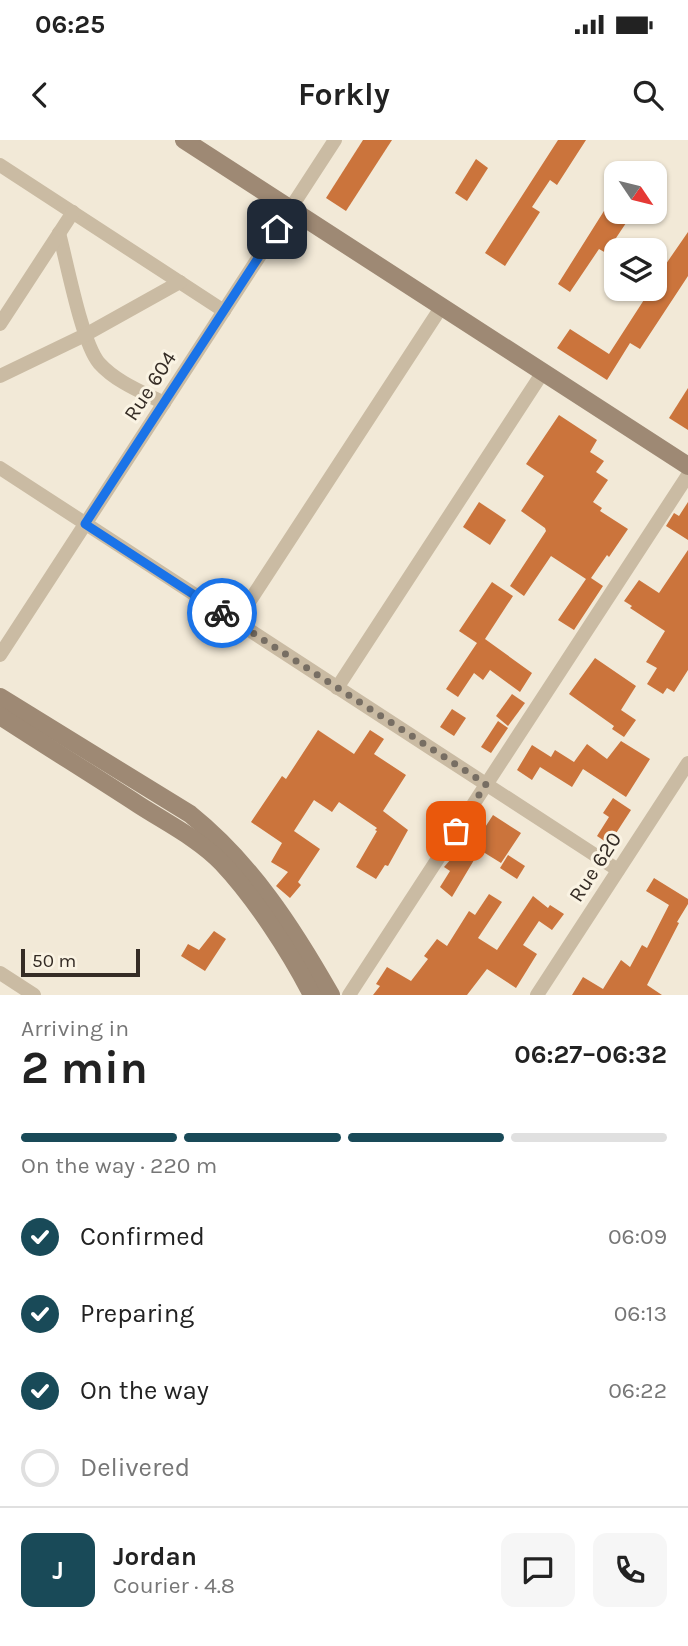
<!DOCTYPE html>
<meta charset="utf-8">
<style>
body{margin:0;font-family:Karla,sans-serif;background:#f6f6f6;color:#222;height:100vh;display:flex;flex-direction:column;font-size:26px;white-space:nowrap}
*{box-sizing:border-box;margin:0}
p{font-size:23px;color:#767676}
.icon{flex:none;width:38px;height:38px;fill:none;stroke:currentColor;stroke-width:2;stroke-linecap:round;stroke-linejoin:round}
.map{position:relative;height:855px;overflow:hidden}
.side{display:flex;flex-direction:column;background:#fff;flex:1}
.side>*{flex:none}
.needle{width:46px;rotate:125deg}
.fabs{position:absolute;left:604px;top:21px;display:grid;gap:14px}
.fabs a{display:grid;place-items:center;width:63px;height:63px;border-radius:14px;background:#fff;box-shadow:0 2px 5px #0004;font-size:35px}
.scale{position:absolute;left:21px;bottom:18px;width:119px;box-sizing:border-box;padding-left:7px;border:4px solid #352c25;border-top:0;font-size:19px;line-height:24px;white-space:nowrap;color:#352c25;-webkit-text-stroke:5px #faf3e3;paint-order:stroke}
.pin{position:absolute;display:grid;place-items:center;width:60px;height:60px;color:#fff;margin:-30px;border-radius:14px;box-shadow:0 4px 10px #0006}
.courier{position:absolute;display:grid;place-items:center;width:70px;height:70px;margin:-35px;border:5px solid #1a73e8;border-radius:50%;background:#fff;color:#222;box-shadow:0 2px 9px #0007}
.headline em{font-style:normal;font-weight:700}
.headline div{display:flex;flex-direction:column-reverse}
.headline{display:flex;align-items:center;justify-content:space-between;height:119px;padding:0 21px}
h1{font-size:46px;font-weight:700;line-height:52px}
.bar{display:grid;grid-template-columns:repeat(4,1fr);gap:10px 7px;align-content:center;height:84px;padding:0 21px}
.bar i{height:9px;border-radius:5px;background:#e0e0e0}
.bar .on{background:#194a58}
.bar p{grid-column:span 4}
.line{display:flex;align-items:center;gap:18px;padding:0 21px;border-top:2px solid #e0e0e0}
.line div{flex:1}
.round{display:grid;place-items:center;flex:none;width:74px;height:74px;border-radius:14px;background:#f6f6f6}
ol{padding:0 21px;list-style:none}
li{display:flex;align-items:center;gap:21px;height:77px}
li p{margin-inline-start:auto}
li .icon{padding:7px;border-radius:50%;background:#194a58;color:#fff;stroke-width:4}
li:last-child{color:#767676}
li i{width:38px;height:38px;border:4px solid #e0e0e0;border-radius:50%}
.status{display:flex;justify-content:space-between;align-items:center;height:49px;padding:0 35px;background:#fff;direction:ltr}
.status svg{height:19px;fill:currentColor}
header{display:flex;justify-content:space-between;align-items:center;height:91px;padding:0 21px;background:#fff;font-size:32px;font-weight:700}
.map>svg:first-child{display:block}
.building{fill:#cb743c}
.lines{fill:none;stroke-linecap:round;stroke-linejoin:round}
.street{stroke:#cabba3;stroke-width:14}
.secondary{stroke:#9e8974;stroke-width:18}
.done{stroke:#776e63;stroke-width:7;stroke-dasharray:0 12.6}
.route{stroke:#1a73e8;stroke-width:9}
.labels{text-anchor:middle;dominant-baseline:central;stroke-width:6;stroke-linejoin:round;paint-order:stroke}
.street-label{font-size:21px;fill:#352c25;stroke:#faf3e3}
</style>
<div class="status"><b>06:25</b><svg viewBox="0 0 49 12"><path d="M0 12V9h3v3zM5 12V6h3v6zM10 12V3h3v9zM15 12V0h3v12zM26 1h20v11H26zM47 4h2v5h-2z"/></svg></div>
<header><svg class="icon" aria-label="back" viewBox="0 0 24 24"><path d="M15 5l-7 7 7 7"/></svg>Forkly<svg class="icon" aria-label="search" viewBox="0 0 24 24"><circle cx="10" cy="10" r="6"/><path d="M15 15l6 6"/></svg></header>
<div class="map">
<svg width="688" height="855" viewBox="0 0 688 855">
<rect width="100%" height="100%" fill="#f2e9d7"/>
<!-- building -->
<g class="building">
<path d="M363 0H392L346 71 326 58Z"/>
<path d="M558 0H586L557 45 550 40 532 67 540 72 505 126 485 113Z"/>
<path d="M476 19 488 28 467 61 455 53Z"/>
<path d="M609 63 616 68V72H622L630 77 606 113 599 109 570 152 558 144Z"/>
<path d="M688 92V136L640 209 630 203 607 240 557 208 570 189 609 214 651 149H654V143L659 134Z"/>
<path d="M688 248V290L669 278Z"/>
<path d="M559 275 597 300 590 312 604 321 596 332 608 340 593 362 602 368 600 371 628 389 609 417 607 415 591 438 603 446 574 490 558 480 586 439 551 416 524 456 510 446 546 391 545 388 521 371 544 336 526 324Z"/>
<path d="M479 362 506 380 490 405 463 387Z"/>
<path d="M688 362V400L666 386 674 373 679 376Z"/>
<path d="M688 410V530L674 552 667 548 663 554 647 544 657 528 646 522 665 491 630 468 632 466 624 461 639 440 659 453Z"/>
<path d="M492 442 513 456 485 499 532 533 520 552 490 530 483 540 474 533 458 557 446 549 477 503 459 491Z"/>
<path d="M595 518 636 546 621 570 636 580 624 597 612 589 614 586 569 554Z"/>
<path d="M512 554 525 563 508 586 496 576Z"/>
<path d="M452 569 466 578 454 596 440 587Z"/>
<path d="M498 581 508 588 491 613 481 607Z"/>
<path d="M318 590 354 614 370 590 384 599 374 614 406 635 383 671 408 690 388 726 385 725 376 739 356 727 377 691 375 690 377 688 339 662 332 672 314 660 294 691 320 709 298 742 301 745 290 758 276 746 288 732 271 722 282 703 251 682 282 636 286 639Z"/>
<path d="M621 601 650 619 626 657 583 629 572 647 540 627 532 640 517 630 532 605 551 617 555 610 574 622 587 604 607 619Z"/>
<path d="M613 658 631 670 609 704 597 696 609 677 603 673Z"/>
<path d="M493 675 521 693 501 723 480 710 452 757 440 747 450 731 444 727 465 703 461 701 470 688 480 695Z"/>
<path d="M508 715 525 726 517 739 500 728Z"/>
<path d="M654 738 688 759V764L677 782 679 783 647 845 662 855H572L583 837 603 849 621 820 630 827 642 805 647 808 669 765 646 751Z"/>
<path d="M489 754 502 762 478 798 497 810 533 756 548 768 550 765 564 774 552 790 539 781 523 805 537 814 516 848 487 829 467 855H373L380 846 376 844 387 827 411 841 428 819 424 816 437 799 447 806 469 771 475 775Z"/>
<path d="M214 791 226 799 205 831 181 816 188 804 199 810Z"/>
</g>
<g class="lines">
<!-- street -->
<g class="street">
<path d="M0 25 224 171"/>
<path d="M59 93C67 123 82 203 99 223 116 242 142 252 164 263"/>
<path d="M0 184 73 72"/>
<path d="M0 236 85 195 180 142"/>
<path d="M0 328 618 730"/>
<path d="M236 482 442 166"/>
<path d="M0 515 335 0"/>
<path d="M337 548 543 232"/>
<path d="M0 833 34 855"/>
<path d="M349 855 688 335"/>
<path d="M537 855 688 623"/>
</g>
<!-- secondary -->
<g class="secondary">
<path d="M184 0 688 326"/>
<path d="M0 557 190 674C251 723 293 788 331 855"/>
<path d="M0 576C46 606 93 635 139 665 167 683 199 699 222 723 255 758 290 812 312 855"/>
</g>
</g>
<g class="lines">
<!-- done -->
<path class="done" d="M222 473 486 644 456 691"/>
<!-- route -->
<path class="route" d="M222 473 85 384 277 89"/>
</g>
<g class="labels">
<!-- street labels -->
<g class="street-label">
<text transform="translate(150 246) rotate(-57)">Rue 604</text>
<text transform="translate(595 727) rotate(-57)">Rue 620</text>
</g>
</g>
</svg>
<div class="fabs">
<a><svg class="needle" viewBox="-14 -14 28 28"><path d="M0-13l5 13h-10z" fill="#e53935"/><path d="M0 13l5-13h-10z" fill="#767676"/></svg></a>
<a><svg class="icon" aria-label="layers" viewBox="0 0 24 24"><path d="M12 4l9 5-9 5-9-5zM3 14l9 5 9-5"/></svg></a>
</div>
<div class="scale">50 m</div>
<div class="pin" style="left:456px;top:691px;background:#ea580c"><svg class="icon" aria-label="bag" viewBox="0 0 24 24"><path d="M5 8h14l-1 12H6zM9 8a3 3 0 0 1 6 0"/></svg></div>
<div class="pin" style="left:277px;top:89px;background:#1f2937"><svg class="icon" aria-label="home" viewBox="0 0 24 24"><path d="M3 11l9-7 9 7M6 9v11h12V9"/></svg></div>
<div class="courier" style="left:222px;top:473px"><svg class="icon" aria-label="bike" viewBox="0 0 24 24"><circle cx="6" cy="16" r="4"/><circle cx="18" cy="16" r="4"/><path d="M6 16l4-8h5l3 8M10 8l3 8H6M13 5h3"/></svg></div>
</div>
<section class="side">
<div class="headline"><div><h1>2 min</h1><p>Arriving in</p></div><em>06:27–06:32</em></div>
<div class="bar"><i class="on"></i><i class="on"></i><i class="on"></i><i></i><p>On the way · 220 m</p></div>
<ol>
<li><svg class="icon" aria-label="check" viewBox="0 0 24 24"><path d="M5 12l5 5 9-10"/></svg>Confirmed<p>06:09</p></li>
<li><svg class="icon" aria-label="check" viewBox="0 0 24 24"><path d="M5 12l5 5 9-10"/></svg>Preparing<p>06:13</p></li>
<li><svg class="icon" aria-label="check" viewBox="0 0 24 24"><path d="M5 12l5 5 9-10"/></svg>On the way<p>06:22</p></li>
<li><i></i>Delivered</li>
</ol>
<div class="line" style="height:126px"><b class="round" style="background:#194a58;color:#fff">J</b><div><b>Jordan</b><p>Courier · 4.8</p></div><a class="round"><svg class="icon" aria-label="chat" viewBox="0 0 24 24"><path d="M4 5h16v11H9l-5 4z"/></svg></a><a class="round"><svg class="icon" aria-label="phone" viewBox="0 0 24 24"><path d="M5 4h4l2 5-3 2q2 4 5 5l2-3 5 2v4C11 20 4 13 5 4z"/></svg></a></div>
</section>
